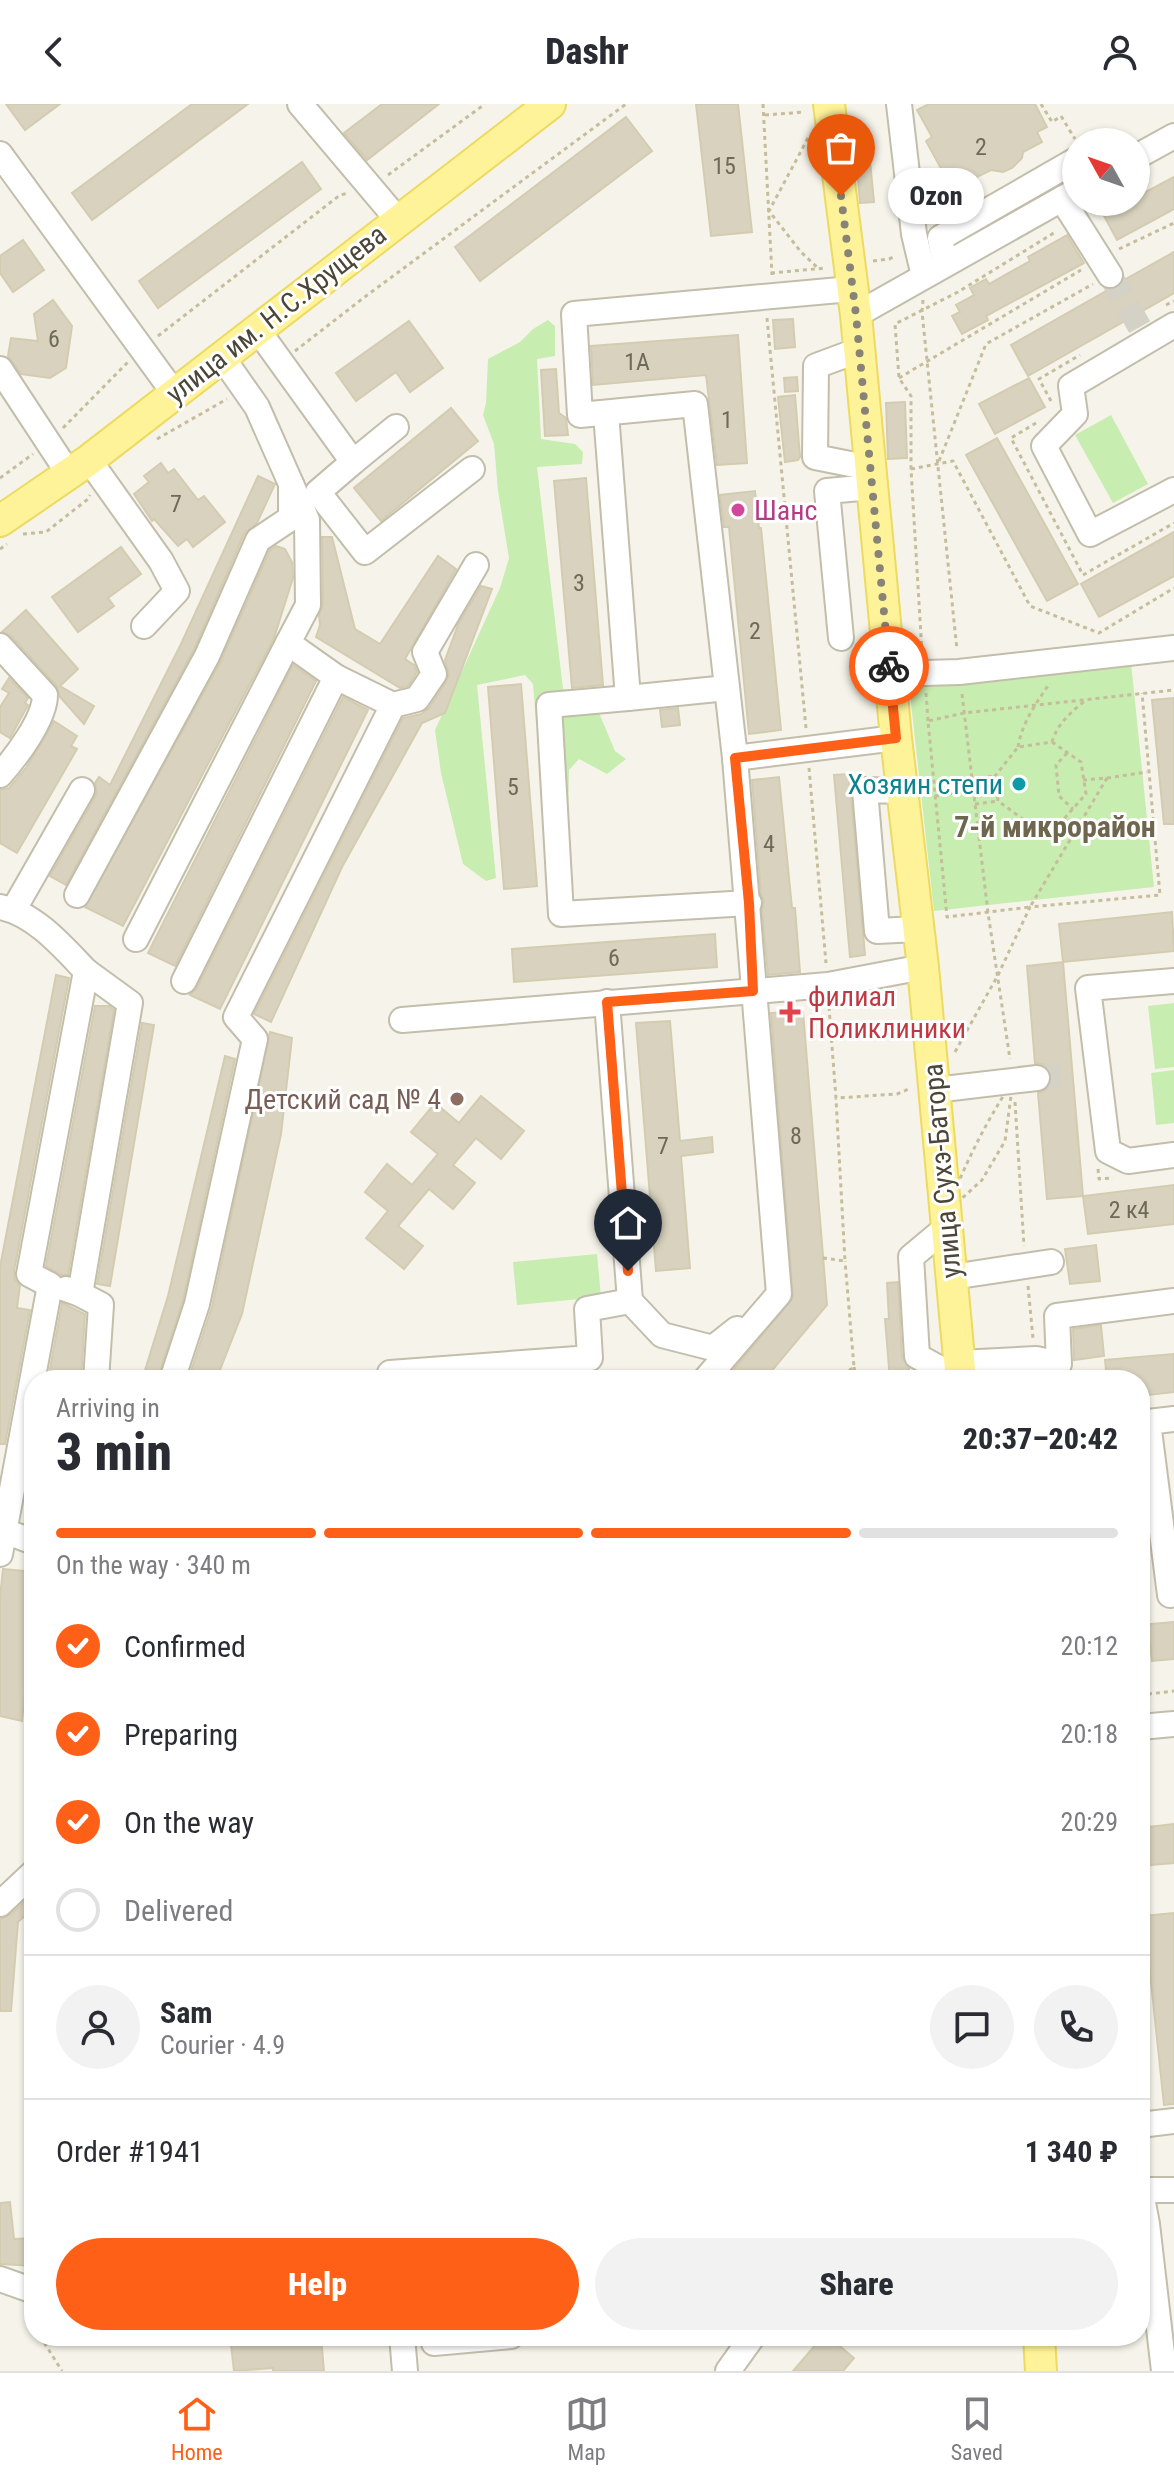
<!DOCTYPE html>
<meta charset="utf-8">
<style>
body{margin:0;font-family:"Roboto Condensed",sans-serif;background:#f2f2f3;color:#2b2b33;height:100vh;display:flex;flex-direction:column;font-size:30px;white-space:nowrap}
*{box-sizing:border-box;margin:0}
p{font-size:26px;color:#7c7c81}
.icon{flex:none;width:44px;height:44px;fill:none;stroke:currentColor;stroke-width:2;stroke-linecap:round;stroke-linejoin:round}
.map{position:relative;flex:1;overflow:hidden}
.sheet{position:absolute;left:24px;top:1266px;width:1126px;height:976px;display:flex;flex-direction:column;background:#fff;border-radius:32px;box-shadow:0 2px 6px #0004}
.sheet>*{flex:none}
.needle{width:52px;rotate:310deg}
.buttons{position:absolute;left:1062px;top:24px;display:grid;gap:16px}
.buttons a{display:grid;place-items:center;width:88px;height:88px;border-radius:50%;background:#fff;box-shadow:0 2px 6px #0004;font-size:40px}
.pin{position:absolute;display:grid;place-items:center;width:68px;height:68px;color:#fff;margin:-82px -34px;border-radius:50% 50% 50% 0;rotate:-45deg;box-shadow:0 0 8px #0007}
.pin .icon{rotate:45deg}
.courier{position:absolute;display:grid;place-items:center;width:80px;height:80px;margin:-40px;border:6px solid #ff6017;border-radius:50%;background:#fff;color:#222;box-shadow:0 2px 10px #0007}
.bubble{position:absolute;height:56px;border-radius:28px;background:#fff;box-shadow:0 2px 6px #0004;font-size:26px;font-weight:800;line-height:56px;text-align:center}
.head em{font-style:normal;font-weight:800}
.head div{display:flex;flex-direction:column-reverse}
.head{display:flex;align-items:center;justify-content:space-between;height:136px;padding:0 32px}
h1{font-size:52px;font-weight:800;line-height:60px}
.bar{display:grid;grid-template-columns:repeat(4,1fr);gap:12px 8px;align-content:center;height:96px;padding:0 32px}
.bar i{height:10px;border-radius:6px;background:#e1e1e2}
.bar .selected{background:#ff6017}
.bar p{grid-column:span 4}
.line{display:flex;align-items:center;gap:20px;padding:0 32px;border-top:2px solid #e1e1e2}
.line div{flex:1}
.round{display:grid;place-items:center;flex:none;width:84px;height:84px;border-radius:42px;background:#f2f2f3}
ol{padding:0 32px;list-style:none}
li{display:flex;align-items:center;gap:24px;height:88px}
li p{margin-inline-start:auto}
li .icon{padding:8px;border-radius:50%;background:#ff6017;color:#fff;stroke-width:4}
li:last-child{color:#7c7c81}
li i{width:44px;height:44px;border:4px solid #e1e1e2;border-radius:50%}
.cta{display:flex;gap:16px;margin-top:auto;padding:16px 32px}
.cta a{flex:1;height:92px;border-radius:48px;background:#ff6017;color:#fff;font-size:32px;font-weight:800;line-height:92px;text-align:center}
.cta a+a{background:#f2f2f3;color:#2b2b33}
header{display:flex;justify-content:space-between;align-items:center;height:104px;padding:0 32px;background:#fff;font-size:36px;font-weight:800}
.dock{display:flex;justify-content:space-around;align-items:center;height:112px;border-top:2px solid #e1e1e2;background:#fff;font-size:22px;color:#7c7c81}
.dock a{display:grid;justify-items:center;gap:4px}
.dock .selected{color:#ff6017}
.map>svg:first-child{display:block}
.green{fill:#c7edb0}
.building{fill:#d9d2be;stroke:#d4ccb0;stroke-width:2}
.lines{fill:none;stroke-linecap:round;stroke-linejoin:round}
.minor-tunnel{stroke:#d4d1c6;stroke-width:24;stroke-dasharray:24 12;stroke-linecap:butt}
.minor-casing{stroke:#c2beab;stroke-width:28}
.major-casing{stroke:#edda60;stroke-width:34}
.path{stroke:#c5bd9b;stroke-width:3;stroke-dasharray:4 4;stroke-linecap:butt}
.minor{stroke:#fff;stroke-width:24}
.major{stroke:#fff399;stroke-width:30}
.done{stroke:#878376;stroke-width:8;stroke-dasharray:0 14.4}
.route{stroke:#ff6017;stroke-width:10}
.hotel-dot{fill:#d1479c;stroke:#fff;stroke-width:3}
.culture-dot{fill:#0f9aa8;stroke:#fff;stroke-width:3}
.health-dot{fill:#e0444e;stroke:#fff;stroke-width:3}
.education-dot{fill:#8d6e63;stroke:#fff;stroke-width:3}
.labels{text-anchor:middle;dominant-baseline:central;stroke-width:6;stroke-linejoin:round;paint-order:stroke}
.number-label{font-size:24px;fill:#6e6959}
.street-label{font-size:28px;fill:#4b4637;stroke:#fff}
.hotel-label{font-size:28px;fill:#b23c85;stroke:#fff;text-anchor:start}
.culture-label{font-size:28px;fill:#0d838f;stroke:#fff;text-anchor:end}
.health-label{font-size:28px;fill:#be3a42;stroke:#fff;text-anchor:start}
.education-label{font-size:28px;fill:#785e54;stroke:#fff;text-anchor:end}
.neighbourhood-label{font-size:30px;font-weight:bold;fill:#6e664d;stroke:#fff}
</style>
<header><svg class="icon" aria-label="back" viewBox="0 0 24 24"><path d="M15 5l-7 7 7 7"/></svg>Dashr<svg class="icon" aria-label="person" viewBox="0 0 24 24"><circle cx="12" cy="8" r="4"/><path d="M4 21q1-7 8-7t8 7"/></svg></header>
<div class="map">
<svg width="1174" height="2267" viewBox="0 0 1174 2267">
<rect width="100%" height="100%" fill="#f6f4ea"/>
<!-- green -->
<g class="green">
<path d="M548 216 555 222V252L537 255 541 335 575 340 583 348 582 360 537 363 563 585 599 586 597 604 615 647 626 655 607 670 579 655 569 666 568 715 544 716 533 580 525 571 477 581 496 774 486 777 463 760 441 669 435 626 500 484 509 454 498 387 494 340 483 311 486 299 488 255 520 238 533 225Z"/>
<path d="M1111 311 1148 380 1113 399 1075 331Z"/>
<path d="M1131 558 1154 783 934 807 909 581Z"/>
<path d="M1174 899V963L1155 965 1148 902Z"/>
<path d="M1174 966V1019L1156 1021 1151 969Z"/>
<path d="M597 1150 601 1193 517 1201 513 1158Z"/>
</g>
<!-- building -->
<g class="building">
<path d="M6 0H60L25 26Z"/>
<path d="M192 0H248L92 116 72 89Z"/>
<path d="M382 0H439L367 56 344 29Z"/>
<path d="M696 0H738L752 128 711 132Z"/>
<path d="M929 0H1035L1047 23 1037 28 1042 38 1023 48 1022 54 1012 64 1003 68 991 66 967 78 964 71 949 79 926 37 932 33 917 6Z"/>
<path d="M626 13 652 47 480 177 455 143Z"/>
<path d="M868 36 874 98 860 99 855 37Z"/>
<path d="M302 58 321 85 158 204 139 177Z"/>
<path d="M1174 73V105L1117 136 1103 110 1125 98H1136V93Z"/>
<path d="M1067 131 1084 159 986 212 988 216 962 230 952 212 960 208 956 201 974 191 970 184 986 175 989 180 1030 157 1028 153Z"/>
<path d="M23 136 44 166 13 188 0 169V152Z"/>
<path d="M1174 148V189L1028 272 1011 241 1108 186 1117 184 1124 176Z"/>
<path d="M53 196 72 222 66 264 50 274 21 270 8 252 11 234 38 237 34 210Z"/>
<path d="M793 215 795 243 775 245 773 216Z"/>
<path d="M409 217 443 264 410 288 396 268 356 297 336 269Z"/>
<path d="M738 231 747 359 717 361 706 271 593 281 591 242Z"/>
<path d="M556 265 559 309 566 314 568 331 545 332 541 266Z"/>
<path d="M797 273 798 287 785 288 784 274Z"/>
<path d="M1029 274 1045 303 995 330 979 300Z"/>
<path d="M795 291 800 353 798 356 785 358 778 293Z"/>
<path d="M905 298 907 354 888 355 886 299Z"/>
<path d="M451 304 478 337 381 417 354 384Z"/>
<path d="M997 334 1078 480 1047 497 966 351Z"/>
<path d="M161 359 168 369 174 365 198 396 204 392 225 418 193 443 187 435 178 442 154 415 152 417 134 390 149 378 144 372Z"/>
<path d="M258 372 275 380 257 419 244 430 194 545 66 781 50 772 95 693 97 687 95 679 99 673 110 681 181 540Z"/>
<path d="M586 374 603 581 572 584 554 377Z"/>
<path d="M755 387 759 424H761L781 626 749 630 729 423H724L720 391Z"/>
<path d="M1174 428V472L1099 513 1081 480Z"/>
<path d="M322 433H332L355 525 380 540 438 452 456 465 405 555 414 561 417 568 408 582 400 584 316 533 320 521 319 511 323 501Z"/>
<path d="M276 442 285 445 292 458 293 474 274 534 123 822 85 803 220 559 270 446Z"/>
<path d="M121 443 141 470 108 494 114 502 78 528 52 493Z"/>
<path d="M481 482 492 485 445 609 422 619 342 763 271 918 254 910 403 614 421 610 429 604 446 578 449 571 445 556 458 521Z"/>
<path d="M26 506 78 565 60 582 94 602 84 620 60 593 56 581 11 532 2 528Z"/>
<path d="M293 561 316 577 175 862 148 849Z"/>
<path d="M9 574 28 594 25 599 28 601 10 634 0 628V603L9 589 2 585Z"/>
<path d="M521 580 537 782 504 785 488 583Z"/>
<path d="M343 593 368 606 220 905 190 891 197 884Z"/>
<path d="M1174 594V720H1164L1152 596Z"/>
<path d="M678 604 680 621 662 623 660 606Z"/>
<path d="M54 617 77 632 71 642 77 645 17 749 0 739V686L9 684 26 664Z"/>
<path d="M849 670 865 851 850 853 834 671Z"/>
<path d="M779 673 792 804H795L800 868 768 871 762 805 764 797 761 791 752 676Z"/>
<path d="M1172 808 1174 847 1063 858 1059 820Z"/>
<path d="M715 830 717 863 514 878 512 845Z"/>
<path d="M1063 858 1083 1092 1047 1095 1038 989 1047 985 1052 973 1048 964 1042 960 1035 959 1027 862Z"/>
<path d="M56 871 69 874 14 1167 15 1176 20 1181 17 1204 30 1206 5 1340H0V1163Z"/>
<path d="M95 902H109L114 906 68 1171H61L46 1162Z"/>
<path d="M803 908 827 1201 764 1276H725L793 1194 771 909Z"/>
<path d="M670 917 680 1037 712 1033 713 1048 681 1052 690 1164 656 1167 636 919Z"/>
<path d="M142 919 154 921 110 1182 97 1180Z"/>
<path d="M270 928 292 934 281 1030 242 1210 216 1276H188L212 1203Z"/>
<path d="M225 952 235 955 183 1196 157 1276H142L168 1192Z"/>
<path d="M481 992 524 1027 501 1055 476 1034 453 1061 475 1079 453 1105 429 1085 398 1122 423 1142 404 1165 366 1134 388 1107 365 1088 387 1060 412 1081 438 1050 411 1028 435 999 459 1019Z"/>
<path d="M1174 1081V1120L1088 1130 1083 1092Z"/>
<path d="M1096 1141 1100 1177 1070 1180 1065 1145Z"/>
<path d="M898 1178 902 1253 909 1264 910 1276H890L885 1215H889L887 1179Z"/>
<path d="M62 1199 85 1210 81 1276H48Z"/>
<path d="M1101 1221 1104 1252 1074 1256 1073 1225Z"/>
<path d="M1174 1250V1288L1140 1292V1276H1107L1105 1256Z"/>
<path d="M3 1465 34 1468V1504L22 1617 0 1612V1493Z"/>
<path d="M1174 1518V1555L1152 1557 1150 1539 1140 1531V1521Z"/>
<path d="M1174 1720V1759L1140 1762V1724Z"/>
<path d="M34 1789V1804L18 1818 11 1907H0V1815L10 1811Z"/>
<path d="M1174 1809V2000L1164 2001 1144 1812Z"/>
<path d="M10 2098 14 2135 34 2134V2162L0 2160V2099Z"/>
<path d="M230 2232H288L289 2237 321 2233 324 2267H273V2264L234 2267Z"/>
<path d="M823 2232H828L854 2254 843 2267H793Z"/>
</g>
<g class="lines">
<!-- minor-tunnel -->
<g class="minor-tunnel">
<path d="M1110 171 1147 236"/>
<path d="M1037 974 1073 970"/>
</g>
<!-- minor casing -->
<g class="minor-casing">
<g id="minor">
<path d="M300 0 398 116"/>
<path d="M899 0 914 130 924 172"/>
<path d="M0 50 174 289"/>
<path d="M1136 53 1174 32"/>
<path d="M1062 95 1110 171"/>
<path d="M945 160 940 134 1076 56"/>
<path d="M856 211 1076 87"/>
<path d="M1174 221 1071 282 1075 310 1044 342 1090 430 1174 386"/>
<path d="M257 225 353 358 396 323"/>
<path d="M859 246 816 262 815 353 870 364"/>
<path d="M222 253 257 303 307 416 308 501 288 539 336 573"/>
<path d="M0 265 69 370"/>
<path d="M606 309 628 594 549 601 561 810 749 799"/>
<path d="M89 356 161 457 177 487 144 522"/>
<path d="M353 358 318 388 365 448 472 365"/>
<path d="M841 534 827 387 872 383"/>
<path d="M0 542 45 591C45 615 16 653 0 671"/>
<path d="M890 570 959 568 1174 544"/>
<path d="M628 594 727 584"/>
<path d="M393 601 417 595 434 570 425 548 476 461"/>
<path d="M735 654 896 634"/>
<path d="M902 687 865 686 877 827 918 825"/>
<path d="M77 791 207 552 258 436 291 414V380"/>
<path d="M0 803C34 809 63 843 86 867L29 1170 50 1181 0 1450"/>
<path d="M14 805 82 686"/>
<path d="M136 835 288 539"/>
<path d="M1174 877 1088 884 1108 1047 1128 1057 1174 1051"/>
<path d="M607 898 630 1197"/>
<path d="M402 916 828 881 923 863"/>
<path d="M935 986 1037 974"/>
<path d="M947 1123 911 1153 917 1252 961 1276"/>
<path d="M952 1173 1051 1158"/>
<path d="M66 1185 80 1190 101 1201 96 1276"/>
<path d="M80 1190 130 899 86 867"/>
<path d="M959 1259 1036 1255 1059 1260 1057 1212 1174 1197"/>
<path d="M172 1276 197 1200 255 935 236 913 393 601 336 573 184 877"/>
<path d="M390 1276V1269L590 1254 587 1205 630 1197 662 1231 713 1244 737 1225"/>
<path d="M705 1276 779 1190 735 654 695 300 580 311 574 210 851 185"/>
<path d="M1174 1315 1148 1318 1170 1491 1174 1490"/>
<path d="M4 1427 34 1438"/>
<path d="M1140 1623 1174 1620"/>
<path d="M0 1800 34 1768"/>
<path d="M1140 2021 1174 2017"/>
<path d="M1140 2083 1147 2120 1164 2267"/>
<path d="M1141 2086H1174"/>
<path d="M0 2175 34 2187"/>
<path d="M402 2232 405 2267"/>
<path d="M434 2239 511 2232"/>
<path d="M728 2267 753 2232"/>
</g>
</g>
<!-- major casing -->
<g class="major-casing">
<g id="major">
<path d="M829 0 856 211 896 634 923 863 961 1276"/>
<path d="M0 417 89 356 550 0"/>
<path d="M1039 2232 1041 2267"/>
</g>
</g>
<!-- path -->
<g class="path">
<path d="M763 0 772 171"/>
<path d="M1041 0 1052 18 1061 12 1075 35"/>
<path d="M765 11 805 8"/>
<path d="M808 34 769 107 801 148 819 165"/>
<path d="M388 71 485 0"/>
<path d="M1119 145 1174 119"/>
<path d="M873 157 889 155 896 152"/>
<path d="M771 169 826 164"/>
<path d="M923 196 922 208 957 546"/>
<path d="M1166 201 1174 197"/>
<path d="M767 214 806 624"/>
<path d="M158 232 340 91 349 89"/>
<path d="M295 247 366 192 626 0"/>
<path d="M899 274 1081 166"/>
<path d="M1051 297 1039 275 1080 251"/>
<path d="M1036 319 1011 334 1083 471 1174 419"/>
<path d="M63 324 128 258"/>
<path d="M157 335 227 295"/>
<path d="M939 357 986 240 1093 180"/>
<path d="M911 365 953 357 1030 502 1099 529 1174 484"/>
<path d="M0 374 33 350"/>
<path d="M23 430 46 428 88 395 90 391"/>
<path d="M0 445 7 440"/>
<path d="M922 549 911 365V292L899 274 895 220 958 188 1057 127"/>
<path d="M926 589 928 617"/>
<path d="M962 590 988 809 1010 955"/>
<path d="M1052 638 1081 658 1086 690 1062 717 1031 721 998 697 995 672 1018 643Z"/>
<path d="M1052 638C1057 620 1072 607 1086 596"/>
<path d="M1018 643C1022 619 1036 599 1050 579"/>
<path d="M1067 649 1056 661 1059 692 1073 705"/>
<path d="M809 664 826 859"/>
<path d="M1107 674 1147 668"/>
<path d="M972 675 995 672"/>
<path d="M1083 676 1107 674 1030 803 947 813 928 617 964 609 1174 586"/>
<path d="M935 692 974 686"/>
<path d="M975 700 998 697"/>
<path d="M829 903 836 994 897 990 911 984"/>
<path d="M955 948 998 871 1030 803 1160 791 1142 589"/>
<path d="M1013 977 1005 1037 982 1076 946 1109C964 1062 985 1019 1013 977Z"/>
<path d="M1015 998 1024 1142"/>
<path d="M1098 1065 1099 1075 1113 1074"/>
<path d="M823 1154 845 1157 836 995"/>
<path d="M1028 1182 1033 1234"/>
<path d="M854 1263 856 1276"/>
<path d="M836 1276 854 1263 845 1157"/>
<path d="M1140 1591 1174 1587"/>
<path d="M40 2232 62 2267"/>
</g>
<!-- minor -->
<use href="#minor" class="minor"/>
<!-- major -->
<use href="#major" class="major"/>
</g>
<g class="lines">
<!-- done -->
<path class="done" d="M841 92 856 211 889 562"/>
<!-- route -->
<path class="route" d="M628 1167 607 898 753 887 749 799 735 654 896 634 889 562"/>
</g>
<!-- markers -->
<circle class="hotel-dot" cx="738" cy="406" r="8"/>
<circle class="culture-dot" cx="1019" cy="680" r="8"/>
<path class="health-dot" d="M786 896h8v8h8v8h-8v8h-8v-8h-8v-8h8z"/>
<circle class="education-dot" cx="457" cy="995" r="8"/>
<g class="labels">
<!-- number labels -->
<g class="number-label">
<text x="981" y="43">2</text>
<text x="724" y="62">15</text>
<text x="54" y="235">6</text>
<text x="637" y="258">1А</text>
<text x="727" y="316">1</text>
<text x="176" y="400">7</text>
<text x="579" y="479">3</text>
<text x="755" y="527">2</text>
<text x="513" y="683">5</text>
<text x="769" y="740">4</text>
<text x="614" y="854">6</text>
<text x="796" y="1032">8</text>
<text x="663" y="1042">7</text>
<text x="1129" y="1106">2 к4</text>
</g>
<!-- street labels -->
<g class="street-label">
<text transform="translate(276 210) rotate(-38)">улица им. Н.С.Хрущева</text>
<text transform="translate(942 1067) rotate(-95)">улица Сухэ-Батора</text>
</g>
<!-- hotel labels -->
<g class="hotel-label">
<text x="754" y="406">Шанс</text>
</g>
<!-- culture labels -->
<g class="culture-label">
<text x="1003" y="680">Хозяин степи</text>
</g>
<!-- health labels -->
<g class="health-label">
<text x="808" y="892">филиал<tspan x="808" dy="32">Поликлиники</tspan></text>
</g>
<!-- education labels -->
<g class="education-label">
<text x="441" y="995">Детский сад № 4</text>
</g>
<!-- neighbourhood labels -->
<g class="neighbourhood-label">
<text x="1055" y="722">7-й микрорайон</text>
</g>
</g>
</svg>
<div class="buttons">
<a><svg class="needle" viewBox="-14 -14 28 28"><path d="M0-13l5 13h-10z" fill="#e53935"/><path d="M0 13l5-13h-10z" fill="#7c7c81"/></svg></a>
</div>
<div class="pin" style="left:841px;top:92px;background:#ea580c"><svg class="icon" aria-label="bag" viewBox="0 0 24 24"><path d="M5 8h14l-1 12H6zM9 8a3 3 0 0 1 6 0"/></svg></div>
<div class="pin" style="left:628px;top:1167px;background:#1f2937"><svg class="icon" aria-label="home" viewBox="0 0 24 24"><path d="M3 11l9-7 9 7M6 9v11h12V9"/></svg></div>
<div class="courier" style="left:889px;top:562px"><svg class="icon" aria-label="bike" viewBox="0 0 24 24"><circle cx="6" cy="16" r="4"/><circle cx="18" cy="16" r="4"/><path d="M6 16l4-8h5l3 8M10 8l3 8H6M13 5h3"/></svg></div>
<div class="bubble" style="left:888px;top:64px;width:96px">Ozon</div>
<section class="sheet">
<div class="head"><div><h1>3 min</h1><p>Arriving in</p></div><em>20:37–20:42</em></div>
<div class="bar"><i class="selected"></i><i class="selected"></i><i class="selected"></i><i></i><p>On the way · 340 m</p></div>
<ol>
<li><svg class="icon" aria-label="check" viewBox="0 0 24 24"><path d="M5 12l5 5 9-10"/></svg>Confirmed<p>20:12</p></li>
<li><svg class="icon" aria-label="check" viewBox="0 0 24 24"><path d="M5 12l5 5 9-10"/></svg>Preparing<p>20:18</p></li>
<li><svg class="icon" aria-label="check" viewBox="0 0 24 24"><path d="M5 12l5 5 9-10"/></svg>On the way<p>20:29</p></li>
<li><i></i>Delivered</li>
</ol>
<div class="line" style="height:144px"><a class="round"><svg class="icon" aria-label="person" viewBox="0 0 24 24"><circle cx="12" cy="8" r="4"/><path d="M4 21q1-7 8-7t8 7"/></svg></a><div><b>Sam</b><p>Courier · 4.9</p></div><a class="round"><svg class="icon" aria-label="chat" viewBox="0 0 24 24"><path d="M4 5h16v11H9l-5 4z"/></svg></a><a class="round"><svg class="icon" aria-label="phone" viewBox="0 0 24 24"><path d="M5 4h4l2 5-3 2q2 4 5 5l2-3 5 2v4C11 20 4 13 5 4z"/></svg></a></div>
<div class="line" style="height:104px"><div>Order #1941</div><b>1 340 ₽</b></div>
<div class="cta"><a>Help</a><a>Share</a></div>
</section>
</div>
<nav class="dock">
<a class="selected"><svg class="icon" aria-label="home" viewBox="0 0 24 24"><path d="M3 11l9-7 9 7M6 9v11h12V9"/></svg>Home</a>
<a><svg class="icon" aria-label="map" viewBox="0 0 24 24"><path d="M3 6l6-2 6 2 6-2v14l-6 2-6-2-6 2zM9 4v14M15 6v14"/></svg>Map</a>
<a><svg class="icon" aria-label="saved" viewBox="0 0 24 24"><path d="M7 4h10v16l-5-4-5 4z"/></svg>Saved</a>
</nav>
